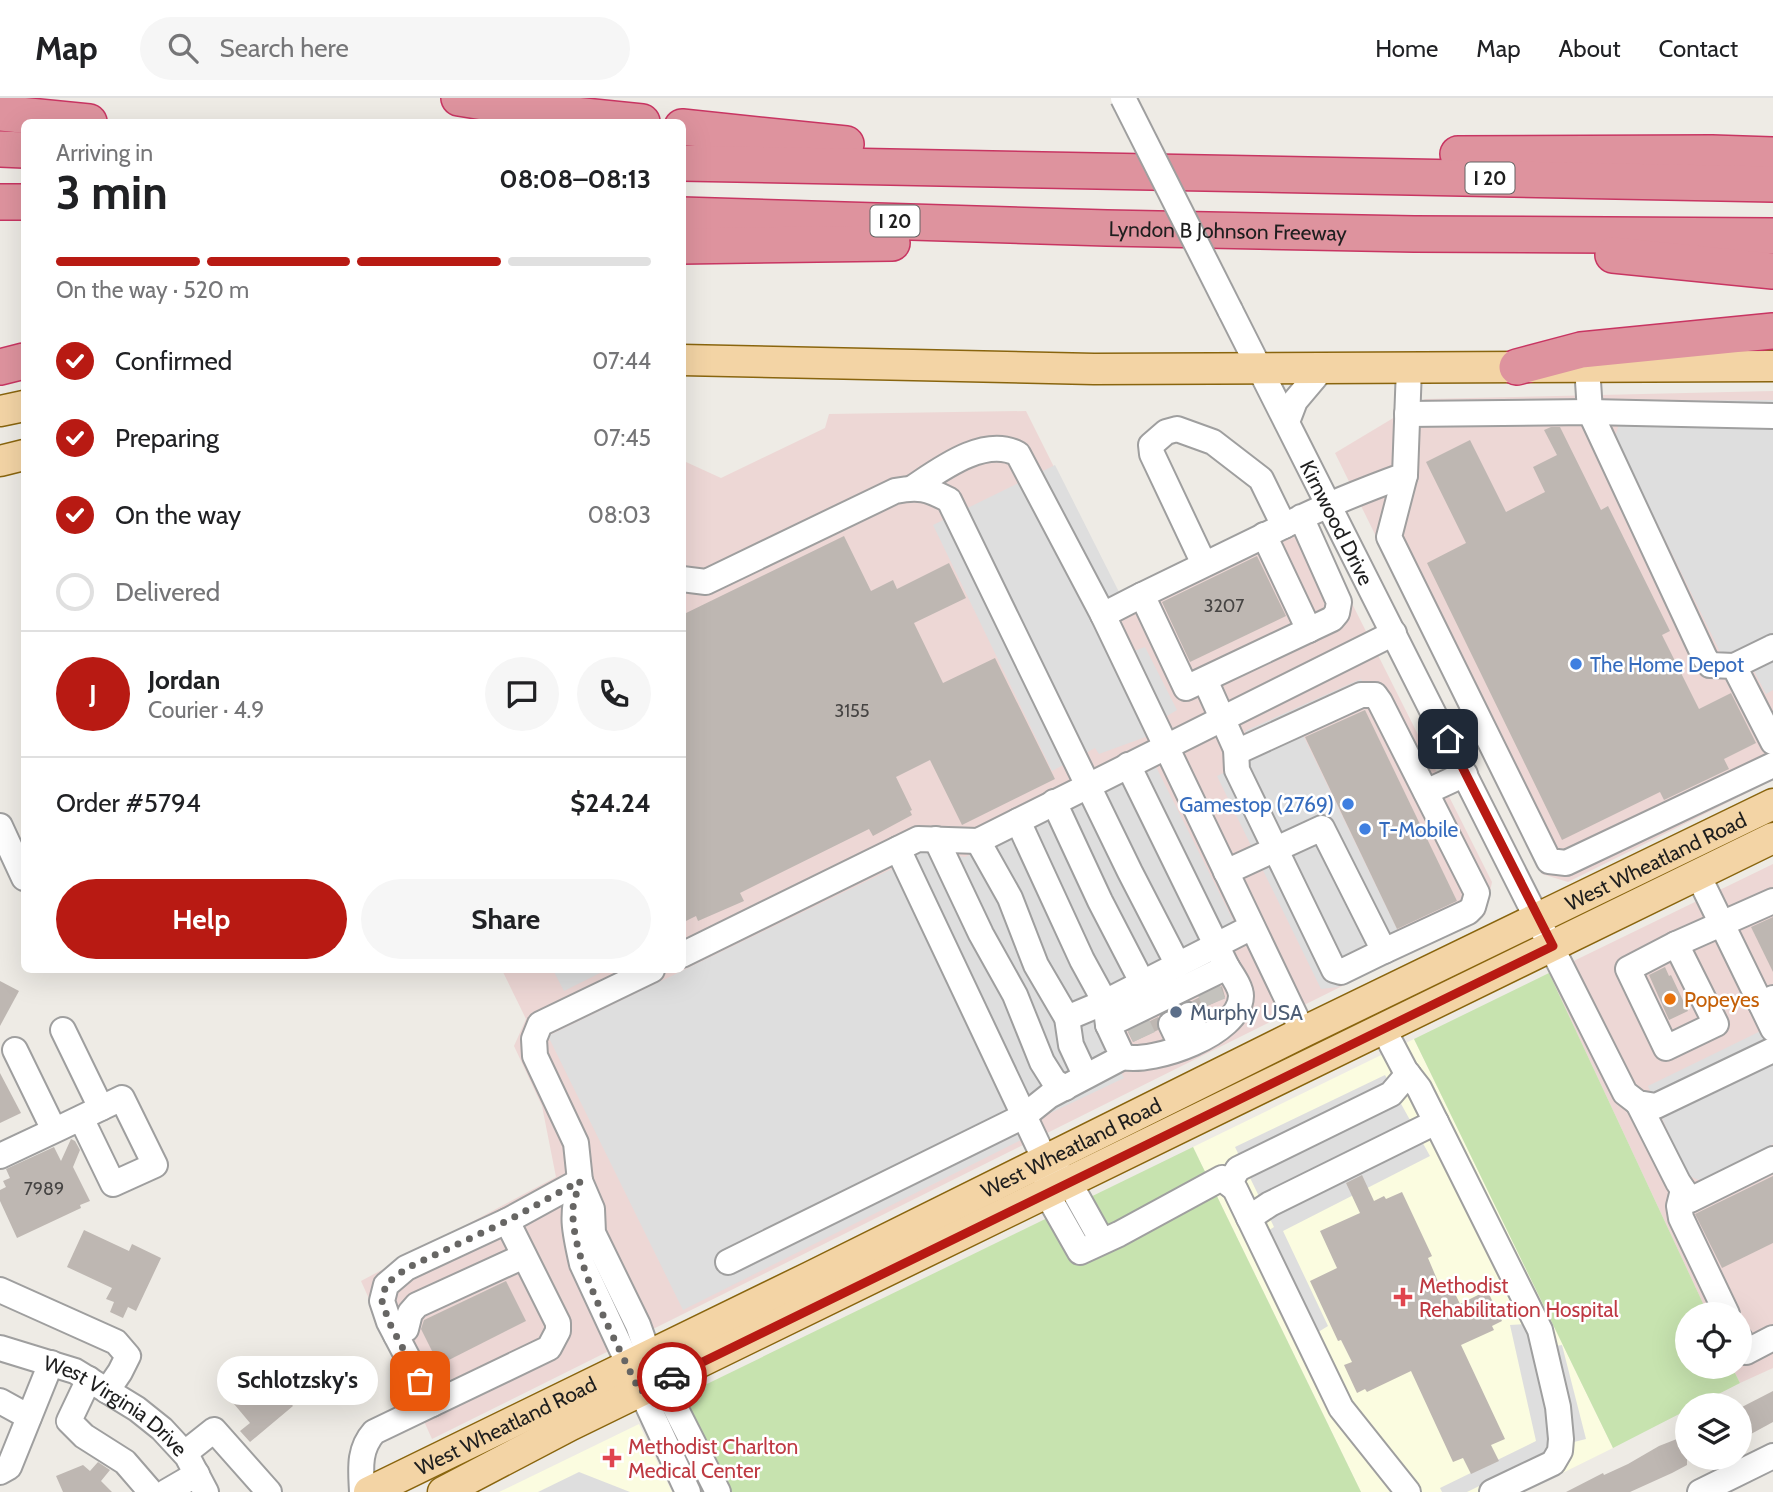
<!DOCTYPE html>
<meta charset="utf-8">
<style>
body{margin:0;font-family:Cabin,sans-serif;background:#f6f6f6;color:#202124;height:100vh;display:flex;flex-direction:column;font-size:26px;white-space:nowrap}
*{box-sizing:border-box;margin:0}
p{font-size:23px;color:#757577}
.icon{flex:none;width:38px;height:38px;fill:none;stroke:currentColor;stroke-width:2;stroke-linecap:round;stroke-linejoin:round}
.map{position:relative;flex:1;overflow:hidden}
.sheet{position:absolute;left:21px;top:21px;width:665px;height:854px;display:flex;flex-direction:column;background:#fff;border-radius:10px;box-shadow:0 7px 28px #0002}
.sheet>*{flex:none}
.buttons{position:absolute;left:1675px;top:1204px;display:grid;gap:14px}
.buttons a{display:grid;place-items:center;width:77px;height:77px;border-radius:50%;background:#fff;box-shadow:0 7px 28px #0002;font-size:35px}
.pin{position:absolute;display:grid;place-items:center;width:60px;height:60px;color:#fff;margin:-30px;border-radius:14px;box-shadow:0 4px 10px #0006}
.courier{position:absolute;display:grid;place-items:center;width:70px;height:70px;margin:-35px;border:5px solid #b81a13;border-radius:50%;background:#fff;color:#222;box-shadow:0 2px 9px #0007}
.bubble{position:absolute;height:49px;border-radius:24px;background:#fff;box-shadow:0 7px 28px #0002;font-size:23px;font-weight:700;line-height:49px;text-align:center}
.summary em{font-style:normal;font-weight:700}
.summary div{display:flex;flex-direction:column-reverse}
.summary{display:flex;align-items:center;justify-content:space-between;height:119px;padding:0 35px}
h1{font-size:46px;font-weight:700;line-height:52px}
.bar{display:grid;grid-template-columns:repeat(4,1fr);gap:10px 7px;align-content:center;height:84px;padding:0 35px}
.bar i{height:9px;border-radius:5px;background:#e0e0e0}
.bar .current{background:#b81a13}
.bar p{grid-column:span 4}
.line{display:flex;align-items:center;gap:18px;padding:0 35px;border-top:2px solid #e0e0e0}
.line div{flex:1}
.round{display:grid;place-items:center;flex:none;width:74px;height:74px;border-radius:37px;background:#f6f6f6}
ol{padding:0 35px;list-style:none}
li{display:flex;align-items:center;gap:21px;height:77px}
li p{margin-inline-start:auto}
li .icon{padding:7px;border-radius:50%;background:#b81a13;color:#fff;stroke-width:4}
li:last-child{color:#757577}
li i{width:38px;height:38px;border:4px solid #e0e0e0;border-radius:50%}
.action{display:flex;gap:14px;margin-top:auto;padding:14px 35px}
.action a{flex:1;height:80px;border-radius:42px;background:#b81a13;color:#fff;font-size:28px;font-weight:700;line-height:80px;text-align:center}
.action a+a{background:#f6f6f6;color:#202124}
header{display:flex;align-items:center;gap:42px;box-sizing:border-box;height:98px;padding:0 35px;background:#fff;border-bottom:2px solid #e0e0e0}
header strong{font-size:33px}
nav{display:flex;gap:38px;margin-inline-start:auto;font-size:24px}
.search{width:490px;height:63px;background:#f6f6f6;display:flex;align-items:center;gap:18px;box-sizing:border-box;padding:0 24px;border-radius:38px;color:#757577;font-size:26px}
.map>svg:first-child{display:block}
.commercial{fill:#edd7d5}
.education{fill:#fbfce0}
.grass{fill:#c7e3af}
.parking{fill:#dedede}
.building{fill:#beb7b2}
.lines{fill:none;stroke-linecap:round;stroke-linejoin:round}
.minor-tunnel{stroke:#c4c2bd;stroke-width:24;stroke-dasharray:24 12;stroke-linecap:butt}
.minor-casing{stroke:#9f9f9f;stroke-width:28}
.major-casing{stroke:#89650e;stroke-width:33}
.highway-casing{stroke:#c83562;stroke-width:38}
.minor{stroke:#fff;stroke-width:24}
.major{stroke:#f3d4a5;stroke-width:30}
.highway{stroke:#de939e;stroke-width:35}
.minor-bridge-casing{stroke:#9f9f9f;stroke-width:28;stroke-linecap:butt}
.minor-bridge{stroke:#fff;stroke-width:24}
.done{stroke:#676664;stroke-width:7;stroke-dasharray:0 12.6}
.route{stroke:#b81a13;stroke-width:9}
.shop-dot{fill:#3f7fe0;stroke:#fff;stroke-width:2.5}
.food-dot{fill:#e8710a;stroke:#fff;stroke-width:2.5}
.service-dot{fill:#5c6f8a;stroke:#fff;stroke-width:2.5}
.health-dot{fill:#e0444e;stroke:#fff;stroke-width:2.5}
.labels{text-anchor:middle;dominant-baseline:central;stroke-width:5;stroke-linejoin:round;paint-order:stroke}
.number-label{font-size:18px;fill:#464443}
.shield{fill:#fff;stroke:#626262;stroke-width:2}
.shield-label{font-size:19px;font-weight:bold;fill:#1e1e1e}
.street-label{font-size:21px;fill:#1e1e1e;stroke:#fff}
.shop-label{font-size:21px;fill:#366cbe;stroke:#fff;text-anchor:start}
.food-label{font-size:21px;fill:#c56008;stroke:#fff;text-anchor:start}
.service-label{font-size:21px;fill:#4e5e75;stroke:#fff;text-anchor:start}
.health-label{font-size:21px;fill:#be3a42;stroke:#fff;text-anchor:start}
</style>
<header>
<strong>Map</strong>
<div class="search"><svg class="icon" aria-label="search" viewBox="0 0 24 24"><circle cx="10" cy="10" r="6"/><path d="M15 15l6 6"/></svg>Search here</div>
<nav><a>Home</a><a>Map</a><a>About</a><a>Contact</a></nav>
</header>
<div class="map">
<svg width="1773" height="1394" viewBox="0 0 1773 1394">
<rect width="100%" height="100%" fill="#eeebe5"/>
<!-- commercial -->
<g class="commercial">
<path d="M1773 293V682L1568 784 1542 776 1335 355 1425 301Z"/>
<path d="M1026 313 1118 497 1303 408 1492 784 1485 817 432 1341 361 1183 556 1079 542 1008 514 948 526 921 502 872H682L683 366 686 364 721 380 825 330 829 316Z"/>
<path d="M1773 766V1270L1740 1285 1732 1269H1740V1216H1708L1549 875Z"/>
</g>
<!-- education -->
<g class="education">
<path d="M1414 941 1613 1350 1524 1394H1361L1193 1049Z"/>
<path d="M639 1326 672 1394H499Z"/>
</g>
<!-- grass -->
<g class="grass">
<path d="M1549 875 1708 1216H1687V1269H1732L1740 1285 1697 1307H1687V1312L1613 1350 1414 941Z"/>
<path d="M1193 1049 1361 1394H716L672 1303Z"/>
</g>
<!-- parking -->
<g class="parking">
<path d="M1773 302V592L1766 596 1743 552 1724 562 1615 339 1626 303Z"/>
<path d="M1055 367 1119 494 1107 501 1134 553 1145 549 1177 612 1167 618 1151 637 1099 656 1095 650 1052 673 933 427Z"/>
<path d="M1361 581 1364 587 1249 641 1245 633Z"/>
<path d="M1303 637 1401 839 1331 875 1339 889 1321 891 1217 678Z"/>
<path d="M1156 669 1236 828 1085 904 1124 980 1040 1020 911 758 925 752 965 759Z"/>
<path d="M894 770 1023 1041 683 1212 548 938Z"/>
<path d="M553 872H606L564 893Z"/>
<path d="M1773 927V1046L1701 1083 1687 1077 1648 988Z"/>
<path d="M1385 977 1430 1058 1283 1133 1328 1228 1315 1236 1264 1135 1274 1129 1235 1049Z"/>
<path d="M1528 1226 1534 1251 1562 1247 1586 1341 1574 1344 1553 1340 1543 1357 1467 1394H1442L1440 1390 1536 1343 1510 1227Z"/>
<path d="M579 1374 630 1394H538Z"/>
</g>
<!-- building -->
<g class="building">
<path d="M1551 329H1560L1601 412 1608 408 1670 533 1662 537 1699 611 1731 595 1756 645 1724 661 1729 671 1664 702 1660 694 1562 742 1427 465 1466 445 1426 364 1470 342 1506 414 1545 394 1533 369 1557 357 1544 332Z"/>
<path d="M844 438 871 493 893 482 897 491 949 465 966 500 914 525 943 585 995 560 1055 681 962 727 930 662 896 679 912 712 910 713 912 717 873 738 869 731 740 795 744 803 698 823 696 818 682 825V517Z"/>
<path d="M1257 458 1286 518 1190 564 1162 504Z"/>
<path d="M1365 612 1457 803 1397 831 1305 639Z"/>
<path d="M1773 819V874L1751 829Z"/>
<path d="M1665 869 1669 878 1671 877 1688 913 1669 922 1649 877Z"/>
<path d="M0 883 19 893 0 928Z"/>
<path d="M1222 888 1225 899 1214 905 1202 910 1192 903Z"/>
<path d="M1158 919V932L1133 944 1128 934Z"/>
<path d="M0 975 21 1015 0 1025Z"/>
<path d="M71 1041 75 1043 80 1052 73 1069 90 1103 80 1107 81 1110 17 1140 0 1103V1092L6 1089 3 1083 10 1080 6 1071 54 1049 61 1063Z"/>
<path d="M1362 1077 1374 1103 1384 1098 1386 1101 1402 1094 1432 1158 1428 1160 1439 1186 1448 1181 1460 1206 1482 1195 1483 1198 1489 1196 1502 1223 1492 1228 1494 1232 1461 1247 1505 1341 1491 1347 1499 1363 1471 1376 1463 1360 1453 1364 1411 1273 1367 1294 1365 1291 1357 1295 1344 1267 1352 1264 1341 1242 1338 1243 1310 1183 1337 1170 1320 1133 1360 1115 1346 1085Z"/>
<path d="M1773 1078V1145L1722 1170 1695 1116Z"/>
<path d="M84 1132 129 1153 132 1146 161 1160 136 1213 128 1209 123 1220 110 1214 114 1204 106 1201 112 1190 67 1169Z"/>
<path d="M506 1183 526 1223 439 1267 421 1231 424 1222Z"/>
<path d="M257 1266 293 1308 250 1344 240 1333 250 1325 224 1294Z"/>
<path d="M1773 1293V1324L1740 1342V1310Z"/>
<path d="M1687 1337V1367L1672 1375 1630 1394H1566L1603 1375 1604 1377 1628 1366 1659 1348Z"/>
<path d="M98 1364 110 1372 101 1383 112 1394H63L56 1378 83 1367 90 1373Z"/>
</g>
<g class="lines">
<!-- minor-tunnel -->
<g class="minor-tunnel">
<path d="M1208 890 1214 905"/>
<path d="M1137 924 1144 939"/>
</g>
<!-- minor casing -->
<g class="minor-casing">
<g id="minor">
<path id="s1" d="M1230 212 1625 995 1638 1005 1656 1008 1773 952"/>
<path d="M1587 268 1590 314 1705 560 1710 567 1734 568 1773 644"/>
<path d="M1407 316 1590 314 1773 318"/>
<path d="M1287 324 1295 303 1322 271"/>
<path d="M1405 377 1389 439 1549 763 1566 765 1773 667"/>
<path d="M914 389C941 371 985 338 1018 356L1103 517"/>
<path d="M1301 419 1339 504 1337 515 1332 521 1186 590 1142 497 1284 428C1323 408 1364 392 1405 377L1409 270"/>
<path d="M1264 437 1309 532"/>
<path d="M1204 466 1152 356 1151 347 1166 334 1177 331 1213 344 1261 381 1284 428"/>
<path d="M682 481 706 484 895 393C919 388 928 391 949 402L1130 774 1178 867"/>
<path d="M1142 497 1103 517 1303 934"/>
<path d="M1734 568 1773 549"/>
<path d="M1205 582 1236 651 1237 672 1334 872 1341 874 1384 853"/>
<path d="M1426 694 1465 676"/>
<path d="M1054 704 1100 803 1143 886"/>
<path d="M1018 723 1082 862 1105 904 1067 920"/>
<path d="M0 728 24 780"/>
<path d="M936 741 981 836 1015 897 1042 964 1054 983 1065 990"/>
<path d="M978 743 1010 800 1036 867 1067 920 1071 947 1085 977"/>
<path d="M898 751 1045 1062 1069 1084 1102 1143"/>
<path d="M1226 774 1322 730 1384 853 1468 814 1473 809 1477 795 1380 604 1375 597H1361L1241 652 1236 651"/>
<path d="M1698 777 1761 906 1773 900"/>
<path d="M1676 846 1716 926 1666 950 1628 871Z"/>
<path d="M1676 846 1773 803"/>
<path d="M682 857 918 741 978 743 1394 535"/>
<path d="M652 872 540 926 534 941 535 958 576 1045 580 1083 592 1111 593 1135 638 1227 649 1258 718 1394"/>
<path d="M1761 906 1773 931"/>
<path d="M1189 917 1200 941"/>
<path d="M1171 926 1182 949"/>
<path d="M1108 927 1227 869 1128 667"/>
<path d="M63 932 101 1010"/>
<path d="M1384 932 1405 972 1419 990 1540 1232 1558 1309 1561 1341 1560 1353 1553 1365 1492 1394"/>
<path d="M15 952 54 1032"/>
<path d="M1123 959C1153 966 1240 936 1241 898 1241 889 1232 877 1227 869"/>
<path d="M1638 1005 1678 1084 1690 1102 1773 1061"/>
<path d="M0 1058C41 1039 81 1020 122 1000L155 1067 113 1086 81 1020"/>
<path d="M1046 1077 1047 1096 1080 1154 1119 1136 1222 1080 1235 1091 1341 1310 1408 1394"/>
<path d="M580 1083C571 1118 574 1131 582 1166L688 1394"/>
<path d="M1229 1086 1238 1071 1391 996 1408 976"/>
<path d="M1683 1092 1679 1108 1681 1120 1727 1216"/>
<path d="M1249 1120 1270 1106 1436 1024"/>
<path d="M728 1164 1024 1018 1049 998 1123 959 1108 927 1105 904 1252 829"/>
<path d="M0 1192 116 1244 128 1258 120 1274 107 1293"/>
<path d="M396 1237 406 1231 410 1215 417 1207 524 1158"/>
<path d="M1740 1241 1746 1254 1773 1240"/>
<path id="s2" d="M0 1250 75 1273 137 1311 162 1331 187 1358 206 1394"/>
<path d="M89 1281 69 1323 84 1338 125 1364 151 1394"/>
<path d="M0 1303 29 1319"/>
<path d="M432 1306 389 1224 382 1203 386 1187 406 1170 507 1123"/>
<path d="M185 1355 214 1332 269 1394"/>
<path d="M0 1374 9 1369 51 1265"/>
<path d="M166 1394 197 1376"/>
<path d="M362 1394C361 1372 358 1352 374 1334L549 1250 558 1233V1225L507 1123 580 1083"/>
<path d="M1700 1394 1773 1358"/>
</g>
</g>
<!-- major casing -->
<g class="major-casing">
<g id="major">
<path d="M682 262 1094 271 1773 268"/>
<path d="M0 313 24 308"/>
<path d="M0 363 24 357"/>
<path id="s3" d="M369 1394 810 1179 1303 934 1773 706"/>
<path d="M443 1394 571 1327 1773 740"/>
</g>
</g>
<!-- highway casing -->
<g class="highway-casing">
<g id="highway">
<path d="M459 0 546 14 642 24"/>
<path d="M0 15 89 24"/>
<path d="M682 29 846 46"/>
<path d="M0 51 24 52"/>
<path d="M1458 56 1712 55 1773 57"/>
<path d="M682 65 1773 86"/>
<path d="M0 104H24"/>
<path id="s4" d="M682 117 1107 130 1414 136 1773 138"/>
<path d="M682 148 892 145"/>
<path d="M1613 157 1773 173"/>
<path d="M0 269 24 263"/>
<path d="M1517 269 1581 252 1773 233"/>
</g>
</g>
<!-- minor -->
<use href="#minor" class="minor"/>
<!-- major -->
<use href="#major" class="major"/>
<!-- highway -->
<use href="#highway" class="highway"/>
<!-- minor-bridge casing -->
<g class="minor-bridge-casing">
<path id="minor-bridge" d="M1123 0 1230 212"/>
</g>
<!-- minor-bridge -->
<use href="#minor-bridge" class="minor-bridge"/>
</g>
<g class="lines">
<!-- done -->
<path class="done" d="M420 1283 389 1224 382 1203 386 1186 407 1170 507 1123 580 1083C578 1092 574 1101 573 1110 570 1161 618 1247 640 1294L672 1279"/>
<!-- route -->
<path class="route" d="M672 1279 1553 848 1448 641"/>
</g>
<!-- markers -->
<g class="shop-dot">
<circle cx="1576" cy="566" r="7"/>
<circle cx="1348" cy="706" r="7"/>
<circle cx="1365" cy="731" r="7"/>
</g>
<circle class="food-dot" cx="1670" cy="901" r="7"/>
<circle class="service-dot" cx="1176" cy="914" r="7"/>
<g class="health-dot">
<path d="M1399.5 1188.5h7v7h7v7h-7v7h-7v-7h-7v-7h7z"/>
<path d="M608.5 1349.5h7v7h7v7h-7v7h-7v-7h-7v-7h7z"/>
</g>
<g class="labels">
<!-- number labels -->
<g class="number-label">
<text x="1224" y="508">3207</text>
<text x="852" y="613">3155</text>
<text x="44" y="1091">7989</text>
</g>
<!-- shield labels -->
<g class="shield">
<rect x="1465.5" y="64.5" width="49" height="31" rx="5"/>
<rect x="870.5" y="107.5" width="49" height="31" rx="5"/>
</g>
<g class="shield-label">
<text x="1490" y="80">I 20</text>
<text x="895" y="123">I 20</text>
</g>
<!-- street labels -->
<g class="street-label">
<text stroke="none"><textPath href="#s4" startOffset="546">Lyndon B Johnson Freeway</textPath></text>
<text stroke="none"><textPath href="#s1" startOffset="238">Kirnwood Drive</textPath></text>
<text stroke="none"><textPath href="#s3" startOffset="1433">West Wheatland Road</textPath></text>
<text stroke="none"><textPath href="#s3" startOffset="782">West Wheatland Road</textPath></text>
<text stroke="none"><textPath href="#s2" startOffset="131">West Virginia Drive</textPath></text>
<text stroke="none"><textPath href="#s3" startOffset="152">West Wheatland Road</textPath></text>
</g>
<!-- shop labels -->
<g class="shop-label">
<text x="1590" y="566">The Home Depot</text>
<text x="1334" y="706" text-anchor="end">Gamestop (2769)</text>
<text x="1379" y="731">T-Mobile</text>
</g>
<!-- food labels -->
<g class="food-label">
<text x="1684" y="901">Popeyes</text>
</g>
<!-- service labels -->
<g class="service-label">
<text x="1190" y="914">Murphy USA</text>
</g>
<!-- health labels -->
<g class="health-label">
<text x="1419" y="1187">Methodist<tspan x="1419" dy="24">Rehabilitation Hospital</tspan></text>
<text x="628" y="1348">Methodist Charlton<tspan x="628" dy="24">Medical Center</tspan></text>
</g>
</g>
</svg>
<div class="buttons">
<a><svg class="icon" aria-label="locate" viewBox="0 0 24 24"><circle cx="12" cy="12" r="6"/><path d="M12 2v4M12 18v4M2 12h4M18 12h4"/></svg></a>
<a><svg class="icon" aria-label="layers" viewBox="0 0 24 24"><path d="M12 4l9 5-9 5-9-5zM3 14l9 5 9-5"/></svg></a>
</div>
<div class="pin" style="left:420px;top:1283px;background:#ea580c"><svg class="icon" aria-label="bag" viewBox="0 0 24 24"><path d="M5 8h14l-1 12H6zM9 8a3 3 0 0 1 6 0"/></svg></div>
<div class="pin" style="left:1448px;top:641px;background:#1f2937"><svg class="icon" aria-label="home" viewBox="0 0 24 24"><path d="M3 11l9-7 9 7M6 9v11h12V9"/></svg></div>
<div class="courier" style="left:672px;top:1279px"><svg class="icon" aria-label="car" viewBox="0 0 24 24"><path d="M5 17H2v-5l4-1 3-4h7l3 4 3 1v5h-3M9 17h6M6 11h13"/><circle cx="7" cy="17" r="2"/><circle cx="17" cy="17" r="2"/></svg></div>
<div class="bubble" style="left:217px;top:1258px;width:161px">Schlotzsky's</div>
<section class="sheet">
<div class="summary"><div><h1>3 min</h1><p>Arriving in</p></div><em>08:08–08:13</em></div>
<div class="bar"><i class="current"></i><i class="current"></i><i class="current"></i><i></i><p>On the way · 520 m</p></div>
<ol>
<li><svg class="icon" aria-label="check" viewBox="0 0 24 24"><path d="M5 12l5 5 9-10"/></svg>Confirmed<p>07:44</p></li>
<li><svg class="icon" aria-label="check" viewBox="0 0 24 24"><path d="M5 12l5 5 9-10"/></svg>Preparing<p>07:45</p></li>
<li><svg class="icon" aria-label="check" viewBox="0 0 24 24"><path d="M5 12l5 5 9-10"/></svg>On the way<p>08:03</p></li>
<li><i></i>Delivered</li>
</ol>
<div class="line" style="height:126px"><b class="round" style="background:#b81a13;color:#fff">J</b><div><b>Jordan</b><p>Courier · 4.9</p></div><a class="round"><svg class="icon" aria-label="chat" viewBox="0 0 24 24"><path d="M4 5h16v11H9l-5 4z"/></svg></a><a class="round"><svg class="icon" aria-label="phone" viewBox="0 0 24 24"><path d="M5 4h4l2 5-3 2q2 4 5 5l2-3 5 2v4C11 20 4 13 5 4z"/></svg></a></div>
<div class="line" style="height:91px"><div>Order #5794</div><b>$24.24</b></div>
<div class="action"><a>Help</a><a>Share</a></div>
</section>
</div>
